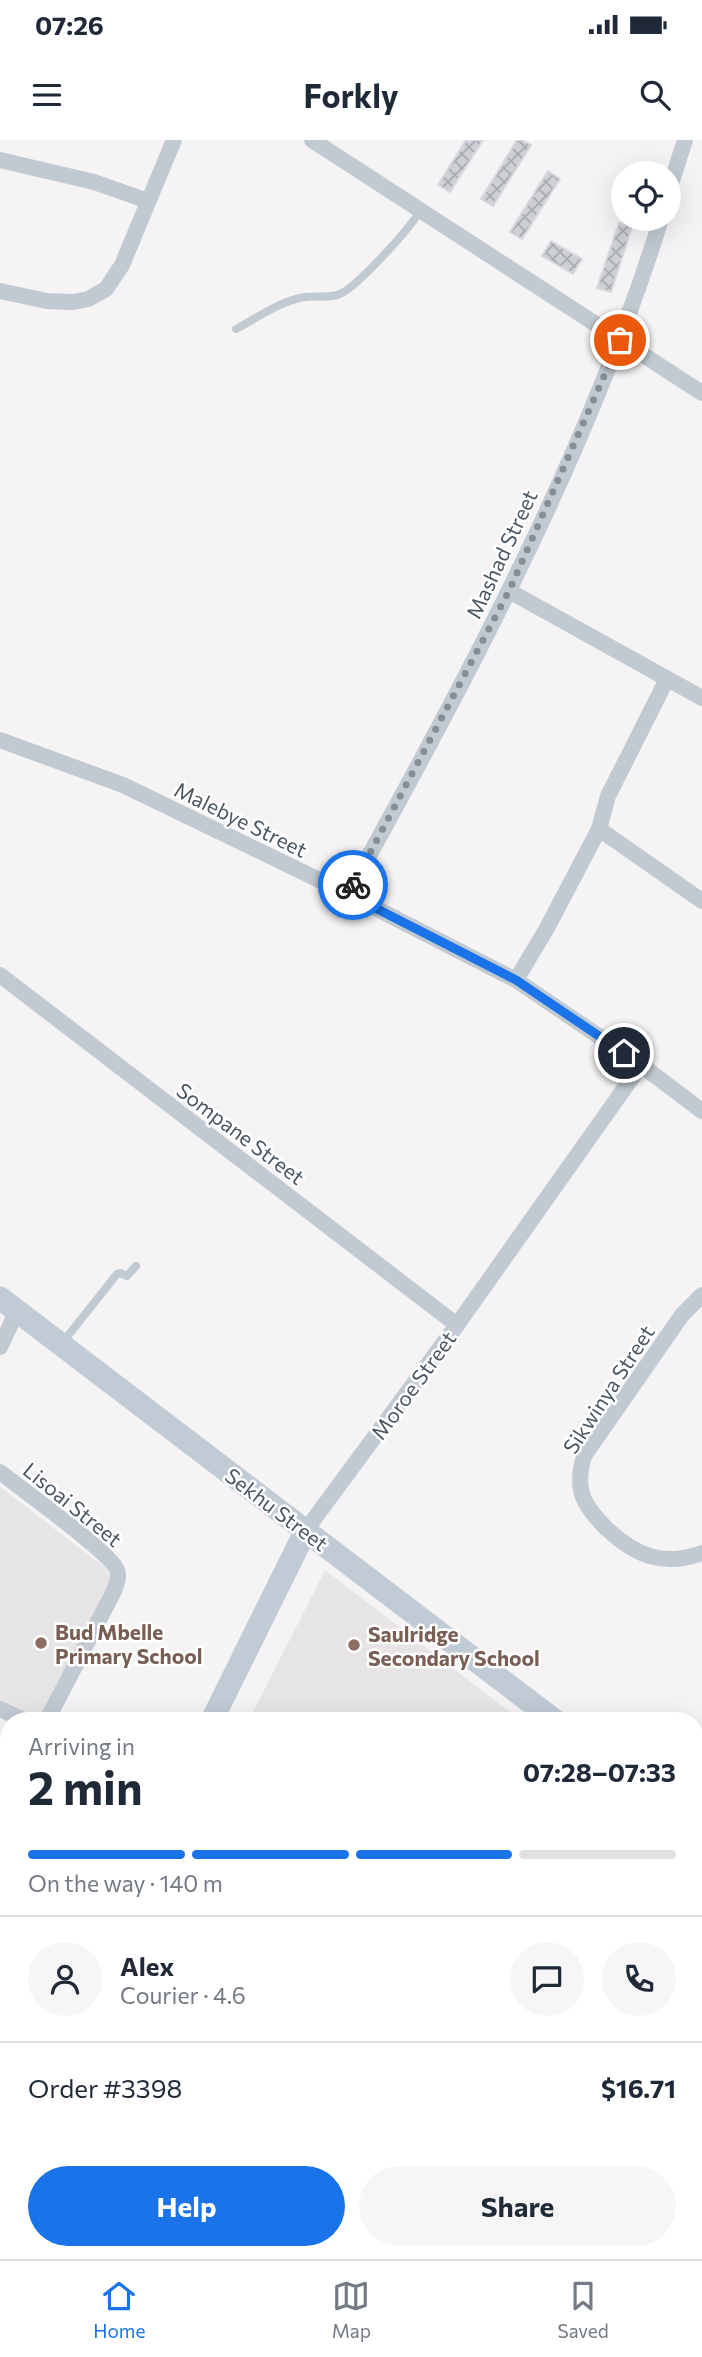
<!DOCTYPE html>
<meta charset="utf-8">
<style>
body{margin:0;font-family:Commissioner,sans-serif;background:#f6f6f7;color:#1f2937;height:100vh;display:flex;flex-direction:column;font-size:26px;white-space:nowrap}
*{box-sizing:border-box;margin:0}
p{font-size:23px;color:#747a83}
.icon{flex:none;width:38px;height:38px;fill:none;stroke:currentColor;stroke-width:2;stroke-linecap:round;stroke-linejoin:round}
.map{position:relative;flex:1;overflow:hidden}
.panel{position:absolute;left:0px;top:1572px;width:704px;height:548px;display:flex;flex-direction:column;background:#fff;border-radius:28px 28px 0 0;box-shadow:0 7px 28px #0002}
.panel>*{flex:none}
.buttons{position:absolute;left:611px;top:21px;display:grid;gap:14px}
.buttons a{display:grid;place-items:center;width:70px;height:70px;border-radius:50%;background:#fff;box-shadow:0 7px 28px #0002;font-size:35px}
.pin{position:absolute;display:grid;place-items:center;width:60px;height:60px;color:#fff;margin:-30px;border:4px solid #fff;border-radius:50%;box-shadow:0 2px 7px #0007}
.courier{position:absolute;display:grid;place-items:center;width:70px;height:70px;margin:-35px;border:5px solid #1a73e8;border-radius:50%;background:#fff;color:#222;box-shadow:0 2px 9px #0007}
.headline em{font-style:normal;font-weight:700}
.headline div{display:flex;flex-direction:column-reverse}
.headline{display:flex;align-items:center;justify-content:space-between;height:119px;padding:0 28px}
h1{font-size:46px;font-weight:700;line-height:52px}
.bar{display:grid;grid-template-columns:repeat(4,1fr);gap:10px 7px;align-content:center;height:84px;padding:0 28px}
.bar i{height:9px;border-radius:5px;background:#e0e1e3}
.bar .active{background:#1a73e8}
.bar p{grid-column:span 4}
.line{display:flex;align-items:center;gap:18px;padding:0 28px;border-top:2px solid #e0e1e3}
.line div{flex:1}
.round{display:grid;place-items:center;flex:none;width:74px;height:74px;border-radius:37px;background:#f6f6f7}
.action{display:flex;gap:14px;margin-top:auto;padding:14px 28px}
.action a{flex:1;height:80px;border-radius:42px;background:#1a73e8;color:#fff;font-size:28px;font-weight:700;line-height:80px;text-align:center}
.action a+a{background:#f6f6f7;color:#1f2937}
.status{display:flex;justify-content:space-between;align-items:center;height:49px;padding:0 35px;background:#fff;direction:ltr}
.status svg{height:19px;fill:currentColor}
header{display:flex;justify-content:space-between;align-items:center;height:91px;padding:0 28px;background:#fff;font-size:32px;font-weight:700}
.tab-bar{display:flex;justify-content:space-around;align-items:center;height:98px;border-top:2px solid #e0e1e3;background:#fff;font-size:19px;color:#747a83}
.tab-bar a{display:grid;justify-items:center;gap:4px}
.tab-bar .active{color:#1a73e8}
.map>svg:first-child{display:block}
.education{fill:#e6e4e5}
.park{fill:url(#park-dots)}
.building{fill:url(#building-cross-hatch);stroke:#d7d9de;stroke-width:2}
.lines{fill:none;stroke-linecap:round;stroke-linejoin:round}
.lane{stroke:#c1cad2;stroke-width:8}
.street{stroke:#c1cad2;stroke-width:16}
.secondary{stroke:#c1cbd6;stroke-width:23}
.rail-casing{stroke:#b5b8bd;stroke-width:7}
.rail{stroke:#fff;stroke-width:4.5;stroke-dasharray:13;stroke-linecap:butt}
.done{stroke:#868d94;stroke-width:7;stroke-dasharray:0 12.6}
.route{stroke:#1a73e8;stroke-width:9}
.education-dot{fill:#8d6e63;stroke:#fff;stroke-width:2.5}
.labels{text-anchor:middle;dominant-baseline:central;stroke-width:5;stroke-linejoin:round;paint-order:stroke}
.street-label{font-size:21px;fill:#4a5661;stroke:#fff}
.education-label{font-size:21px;font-weight:bold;fill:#785e54;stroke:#fff;text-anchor:start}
</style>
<div class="status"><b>07:26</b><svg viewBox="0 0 49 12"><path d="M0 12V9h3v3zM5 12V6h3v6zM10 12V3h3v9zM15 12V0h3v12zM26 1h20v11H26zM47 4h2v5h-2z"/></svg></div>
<header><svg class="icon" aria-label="menu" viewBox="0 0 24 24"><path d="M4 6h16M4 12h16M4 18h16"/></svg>Forkly<svg class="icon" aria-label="search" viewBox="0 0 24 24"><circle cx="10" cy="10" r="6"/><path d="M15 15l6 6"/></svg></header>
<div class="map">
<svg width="702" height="2119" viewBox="0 0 702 2119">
<defs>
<pattern id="park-dots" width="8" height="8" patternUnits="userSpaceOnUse" patternTransform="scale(1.75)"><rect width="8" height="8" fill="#c3f1d5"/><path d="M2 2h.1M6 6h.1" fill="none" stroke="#a0c6b0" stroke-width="1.8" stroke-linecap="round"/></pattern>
<pattern id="building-cross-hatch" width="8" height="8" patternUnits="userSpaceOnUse" patternTransform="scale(1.75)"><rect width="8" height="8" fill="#cdcfd5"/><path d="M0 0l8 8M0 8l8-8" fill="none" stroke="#a8abb0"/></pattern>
</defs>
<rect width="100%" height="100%" fill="#f5f3f3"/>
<!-- education -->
<g class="education">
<path d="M0 1347 107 1429 111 1443 48 1575 34 1580 0 1564Z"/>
<path d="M325 1430 520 1580H249Z"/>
</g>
<!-- park -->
<path class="park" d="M9 2054V2110L32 2111 23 2119H0V2072Z"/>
<!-- building -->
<g class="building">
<path d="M466 0H483L450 52 438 45Z"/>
<path d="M517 0H522L531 5 493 66 481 59Z"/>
<path d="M548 31 560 39 522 99 510 92Z"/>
<path d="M619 83 632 87 611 152 597 148Z"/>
<path d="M551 101 582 119 573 134 542 116Z"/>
</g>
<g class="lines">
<!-- lane -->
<g class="lane">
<path d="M236 189C257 178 280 161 305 157 316 155 332 159 342 153 359 144 412 87 420 70"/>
<path d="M63 1202 117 1134 120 1133 127 1136 136 1126"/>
</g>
<!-- street -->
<g class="street">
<path d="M312 0 702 253"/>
<path d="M0 20 94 42 148 61"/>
<path d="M668 53 685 0"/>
<path d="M0 151 47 161 73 162 88 159 106 149 122 125 174 0"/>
<path d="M509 451 702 558"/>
<path d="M0 600 123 645 348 754 516 840 641 925 702 971"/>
<path d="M599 689 702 761"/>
<path d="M348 754C467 538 588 315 661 79"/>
<path d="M0 835 457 1185"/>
<path d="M516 840 547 788 599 689 608 656 667 539"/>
<path d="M702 1155 682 1175 584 1316C574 1350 583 1365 607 1389 636 1416 663 1427 702 1413"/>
<path d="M0 1207 17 1171"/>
<path d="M0 1332C19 1347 112 1414 117 1430 120 1437 116 1445 114 1451L47 1580"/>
<path d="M306 1390 457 1185 641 925"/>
<path d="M0 1569 24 1580"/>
<path d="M0 1673 9 1656"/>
<path d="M0 1903 9 1908"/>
<path d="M695 1938 702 1935"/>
<path d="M279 2110 286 2119"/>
<path d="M374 2110 379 2119"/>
<path d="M157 2119 166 2110"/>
<path d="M521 2119 528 2110"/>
</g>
<!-- secondary -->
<g class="secondary">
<path d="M0 1158 554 1580"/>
<path d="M212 1580 306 1390"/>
<path d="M695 1615 702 1613"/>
<path d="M0 2006 9 1989"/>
</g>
<!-- rail casing -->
<g class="rail-casing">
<g id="rail">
<path d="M695 1800 702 1797"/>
<path d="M96 2119 104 2110"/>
</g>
</g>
<!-- rail -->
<use href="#rail" class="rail"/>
</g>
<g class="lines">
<!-- done -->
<path class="done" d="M353 745 509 451 620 200"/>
<!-- route -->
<path class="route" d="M353 745 348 754 516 840 624 913"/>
</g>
<!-- markers -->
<g class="education-dot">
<circle cx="41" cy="1503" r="7"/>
<circle cx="354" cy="1505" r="7"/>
</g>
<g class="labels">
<!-- street labels -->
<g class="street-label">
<text transform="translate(501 414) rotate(-65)">Mashad Street</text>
<text transform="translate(241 679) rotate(26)">Malebye Street</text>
<text transform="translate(241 993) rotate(37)">Sompane Street</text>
<text transform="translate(413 1245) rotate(-54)">Moroe Street</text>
<text transform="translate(608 1249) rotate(-57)">Sikwinya Street</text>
<text transform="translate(73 1364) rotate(39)">Lisoai Street</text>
<text transform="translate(277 1369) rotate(37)">Sekhu Street</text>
</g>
<!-- education labels -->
<g class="education-label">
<text x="55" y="1491">Bud Mbelle<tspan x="55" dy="24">Primary School</tspan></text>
<text x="368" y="1493">Saulridge<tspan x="368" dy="24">Secondary School</tspan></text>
</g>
</g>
</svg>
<div class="buttons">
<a><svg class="icon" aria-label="locate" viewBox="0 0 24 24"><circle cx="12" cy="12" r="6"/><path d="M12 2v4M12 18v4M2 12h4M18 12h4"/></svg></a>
</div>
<div class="pin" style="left:620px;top:200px;background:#ea580c"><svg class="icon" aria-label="bag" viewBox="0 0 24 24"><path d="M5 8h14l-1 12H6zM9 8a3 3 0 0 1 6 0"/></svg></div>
<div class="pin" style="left:624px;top:913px;background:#1f2937"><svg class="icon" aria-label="home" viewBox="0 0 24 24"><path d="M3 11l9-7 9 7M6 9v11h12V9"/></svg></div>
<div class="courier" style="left:353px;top:745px"><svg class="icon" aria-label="bike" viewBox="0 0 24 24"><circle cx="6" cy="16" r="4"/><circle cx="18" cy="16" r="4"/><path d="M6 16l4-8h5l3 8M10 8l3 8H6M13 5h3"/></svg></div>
<section class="panel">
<div class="headline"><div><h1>2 min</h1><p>Arriving in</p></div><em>07:28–07:33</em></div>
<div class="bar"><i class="active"></i><i class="active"></i><i class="active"></i><i></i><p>On the way · 140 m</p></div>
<div class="line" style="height:126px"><a class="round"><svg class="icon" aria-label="person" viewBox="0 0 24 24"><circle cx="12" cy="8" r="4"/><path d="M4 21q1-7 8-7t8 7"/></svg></a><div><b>Alex</b><p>Courier · 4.6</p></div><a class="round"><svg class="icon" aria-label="chat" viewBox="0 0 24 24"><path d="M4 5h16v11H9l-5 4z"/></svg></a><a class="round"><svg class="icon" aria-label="phone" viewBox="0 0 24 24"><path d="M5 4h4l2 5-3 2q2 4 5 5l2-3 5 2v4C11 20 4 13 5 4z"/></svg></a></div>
<div class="line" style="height:91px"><div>Order #3398</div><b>$16.71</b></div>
<div class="action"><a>Help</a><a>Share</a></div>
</section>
</div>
<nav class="tab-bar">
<a class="active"><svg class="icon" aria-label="home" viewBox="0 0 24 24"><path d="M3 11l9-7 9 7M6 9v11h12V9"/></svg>Home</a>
<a><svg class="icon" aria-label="map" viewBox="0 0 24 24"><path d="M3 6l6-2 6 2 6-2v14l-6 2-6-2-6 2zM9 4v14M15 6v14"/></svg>Map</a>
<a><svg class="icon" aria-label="saved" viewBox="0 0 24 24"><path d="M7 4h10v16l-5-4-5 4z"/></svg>Saved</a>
</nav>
